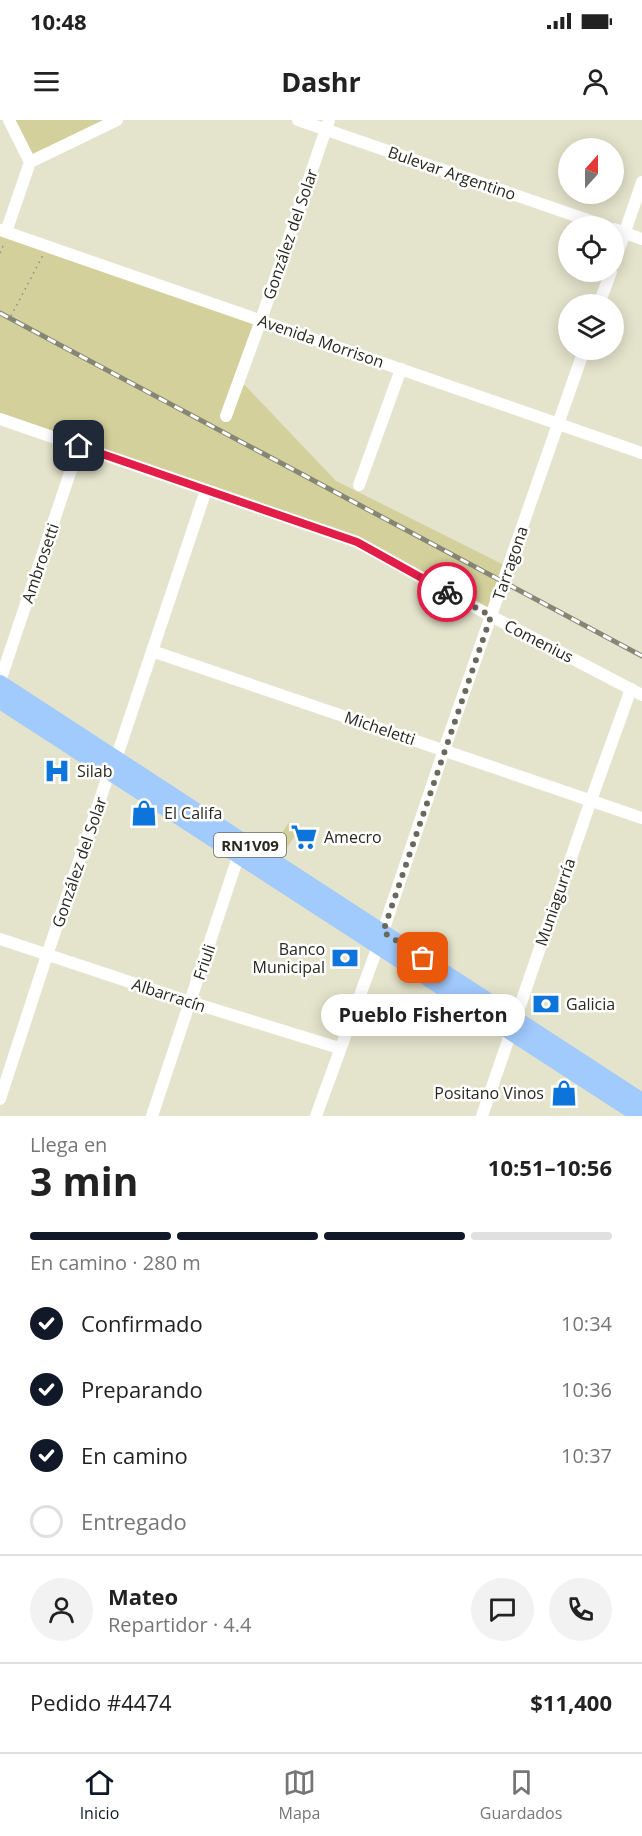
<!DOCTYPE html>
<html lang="es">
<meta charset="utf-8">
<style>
body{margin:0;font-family:"Open Sans",sans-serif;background:#f2f2f2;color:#222;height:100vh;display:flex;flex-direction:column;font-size:22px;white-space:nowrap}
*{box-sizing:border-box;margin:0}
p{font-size:20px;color:#767676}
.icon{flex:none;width:33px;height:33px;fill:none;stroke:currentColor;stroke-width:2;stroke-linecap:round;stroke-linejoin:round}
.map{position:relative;height:996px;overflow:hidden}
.details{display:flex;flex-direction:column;background:#fff;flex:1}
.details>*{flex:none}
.needle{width:39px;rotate:21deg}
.controls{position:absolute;left:558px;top:18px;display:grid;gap:12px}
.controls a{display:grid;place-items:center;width:66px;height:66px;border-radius:50%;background:#fff;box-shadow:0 3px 15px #0003;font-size:30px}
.pin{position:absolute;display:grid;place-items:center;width:51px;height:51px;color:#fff;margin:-26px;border-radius:12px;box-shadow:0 3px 9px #0006}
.courier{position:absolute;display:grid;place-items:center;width:60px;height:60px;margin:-30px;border:4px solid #e11d48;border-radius:50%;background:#fff;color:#222;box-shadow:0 2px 8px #0007}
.bubble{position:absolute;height:42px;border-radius:21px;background:#fff;box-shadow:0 3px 15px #0003;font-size:20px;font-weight:700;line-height:42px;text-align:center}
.overview em{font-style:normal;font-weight:700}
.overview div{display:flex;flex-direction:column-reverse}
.overview{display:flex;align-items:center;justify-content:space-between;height:102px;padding:0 30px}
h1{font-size:39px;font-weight:700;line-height:45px}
.bar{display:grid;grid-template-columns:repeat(4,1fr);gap:9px 6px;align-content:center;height:72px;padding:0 30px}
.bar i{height:8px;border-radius:4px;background:#e0e0e0}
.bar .active{background:#111827}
.bar p{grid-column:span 4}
.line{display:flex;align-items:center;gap:15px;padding:0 30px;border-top:2px solid #e0e0e0}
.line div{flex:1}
.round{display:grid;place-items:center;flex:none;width:63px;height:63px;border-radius:32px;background:#f2f2f2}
ol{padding:0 30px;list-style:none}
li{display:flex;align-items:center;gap:18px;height:66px}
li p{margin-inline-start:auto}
li .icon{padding:6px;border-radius:50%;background:#111827;color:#fff;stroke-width:4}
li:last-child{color:#767676}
li i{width:33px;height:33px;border:3px solid #e0e0e0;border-radius:50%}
.status{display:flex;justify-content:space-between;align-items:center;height:42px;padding:0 30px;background:#fff;direction:ltr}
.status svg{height:16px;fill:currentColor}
header{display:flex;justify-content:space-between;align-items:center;height:78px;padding:0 30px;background:#fff;font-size:27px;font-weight:700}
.tab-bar{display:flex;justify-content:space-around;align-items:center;height:84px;border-top:2px solid #e0e0e0;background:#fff;font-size:16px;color:#767676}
.tab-bar a{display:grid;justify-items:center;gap:3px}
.tab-bar .active{color:#111827}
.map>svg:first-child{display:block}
.green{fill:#d3d09b}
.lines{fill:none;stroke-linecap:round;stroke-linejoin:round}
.path{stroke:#8f8e7d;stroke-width:1.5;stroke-dasharray:1.5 4.5;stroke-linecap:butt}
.minor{stroke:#fff;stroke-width:12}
.major{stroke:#a1cafd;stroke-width:16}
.rail-casing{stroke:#868675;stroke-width:5}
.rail{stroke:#fff;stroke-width:3;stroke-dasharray:9;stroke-linecap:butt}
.done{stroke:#6a6a5c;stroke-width:6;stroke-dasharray:0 10.8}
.route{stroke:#e11d48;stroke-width:8}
.labels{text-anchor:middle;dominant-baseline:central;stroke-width:5;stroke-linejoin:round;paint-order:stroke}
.shield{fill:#fff;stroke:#696963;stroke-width:1.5}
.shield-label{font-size:15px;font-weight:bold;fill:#292920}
.street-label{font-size:16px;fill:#292920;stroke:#fff}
.poi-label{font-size:16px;fill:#292920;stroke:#fff;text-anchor:start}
</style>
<div class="status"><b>10:48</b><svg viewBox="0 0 49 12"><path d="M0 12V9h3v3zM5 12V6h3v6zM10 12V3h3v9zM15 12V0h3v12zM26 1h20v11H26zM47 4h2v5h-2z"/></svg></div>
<header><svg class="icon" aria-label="menu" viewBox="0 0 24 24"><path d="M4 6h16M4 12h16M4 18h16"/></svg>Dashr<svg class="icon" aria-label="person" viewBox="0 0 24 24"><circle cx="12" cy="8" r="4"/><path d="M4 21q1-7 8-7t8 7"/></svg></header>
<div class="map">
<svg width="642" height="996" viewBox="0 0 642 996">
<rect width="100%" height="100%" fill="#e4e3cb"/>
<!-- green -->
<g class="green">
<path d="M9 0H117L30 42Z"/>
<path d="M0 110 261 200 239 259 336 361 508 447 491 496 357 422 0 299Z"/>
<path d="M289 702 299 709 283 734 273 727Z"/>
</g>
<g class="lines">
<!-- path -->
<g class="path">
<path d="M0 133 5 122"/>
<path d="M11 196 43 135"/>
</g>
<!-- minor -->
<g class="minor">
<path d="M9 0 30 42"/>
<path d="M298 0 605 106"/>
<path d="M614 109 642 119"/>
<path d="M0 110 642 333"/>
<path d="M6 112 30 42 117 0"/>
<path d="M614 144 642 62"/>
<path d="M599 184 611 152"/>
<path d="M226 296 261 200 329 0"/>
<path d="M0 299 357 422 491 496 642 575"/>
<path d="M359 365 401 249"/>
<path d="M152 531 642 698"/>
<path d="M0 561 79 326"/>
<path d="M0 819 190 882 339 928"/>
<path d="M0 979 47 835 109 653 116 639 206 370"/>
<path d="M152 996 240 731"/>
<path d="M316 996 378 826 444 630 584 230"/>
<path d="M482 996 591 680 631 569"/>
</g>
<!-- major -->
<g class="major">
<path d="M0 563 642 981"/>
<path d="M0 581 640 996"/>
</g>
<!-- rail casing -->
<g class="rail-casing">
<path id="rail" d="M0 193 642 536"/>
</g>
<!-- rail -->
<use href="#rail" class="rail"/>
</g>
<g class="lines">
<!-- done -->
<path class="done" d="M423 838 383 812 491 496 447 472"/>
<!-- route -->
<path class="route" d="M79 326 357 422 447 472"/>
</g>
<!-- icons -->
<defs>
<g id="hospital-bare" transform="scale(2.07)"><path d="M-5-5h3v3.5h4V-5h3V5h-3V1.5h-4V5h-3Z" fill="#0d74dc" stroke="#fff" stroke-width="2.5" paint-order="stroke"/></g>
<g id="shop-bare" transform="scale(2.07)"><path d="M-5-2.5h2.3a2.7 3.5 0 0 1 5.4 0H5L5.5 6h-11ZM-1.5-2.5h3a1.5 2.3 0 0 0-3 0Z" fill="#0d74dc" stroke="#fff" stroke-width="2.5" paint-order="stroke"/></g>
<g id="supermarket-bare" transform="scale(2.07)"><path d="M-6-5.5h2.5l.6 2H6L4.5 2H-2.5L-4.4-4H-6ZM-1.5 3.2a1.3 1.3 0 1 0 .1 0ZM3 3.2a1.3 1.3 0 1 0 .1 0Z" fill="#0d74dc" stroke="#fff" stroke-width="2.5" paint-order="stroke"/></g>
<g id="bank-bare" transform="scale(2.07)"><path d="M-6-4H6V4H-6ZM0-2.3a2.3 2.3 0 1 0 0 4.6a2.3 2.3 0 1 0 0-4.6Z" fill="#0d74dc" stroke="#fff" stroke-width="2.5" paint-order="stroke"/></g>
</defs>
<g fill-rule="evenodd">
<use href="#hospital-bare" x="57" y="651"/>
<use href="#shop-bare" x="144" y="693"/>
<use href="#supermarket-bare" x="304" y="717"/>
<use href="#bank-bare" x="345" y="838"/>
<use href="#bank-bare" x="546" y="884"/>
<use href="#shop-bare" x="564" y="973"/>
</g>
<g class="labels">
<!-- shield labels -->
<rect class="shield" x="214" y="713" width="72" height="24" rx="4.5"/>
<g class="shield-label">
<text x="250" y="725">RN1V09</text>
</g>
<!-- street labels -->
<g class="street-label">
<text transform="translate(452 53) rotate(19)">Bulevar Argentino</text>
<text transform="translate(290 114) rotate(-71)">González del Solar</text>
<text transform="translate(321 221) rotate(19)">Avenida Morrison</text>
<text transform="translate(40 443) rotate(-71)">Ambrosetti</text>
<text transform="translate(510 443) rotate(-71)">Tarragona</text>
<text transform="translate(539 521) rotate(27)">Comenius</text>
<text transform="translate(380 608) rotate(19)">Micheletti</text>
<text transform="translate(79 742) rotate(-71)">González del Solar</text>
<text transform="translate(555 782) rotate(-71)">Muniagurría</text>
<text transform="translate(204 842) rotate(-71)">Friuli</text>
<text transform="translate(169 875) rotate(18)">Albarracín</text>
</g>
<!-- poi labels -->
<g class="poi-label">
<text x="77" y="651">Silab</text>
<text x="164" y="693">El Califa</text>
<text x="324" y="717">Amecro</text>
<text x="325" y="829" text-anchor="end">Banco<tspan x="325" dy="18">Municipal</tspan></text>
<text x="566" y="884">Galicia</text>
<text x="544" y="973" text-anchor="end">Positano Vinos</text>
</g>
</g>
</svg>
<div class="controls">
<a><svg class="needle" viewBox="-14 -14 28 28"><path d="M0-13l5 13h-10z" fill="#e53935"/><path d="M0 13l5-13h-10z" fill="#767676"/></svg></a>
<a><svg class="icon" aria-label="locate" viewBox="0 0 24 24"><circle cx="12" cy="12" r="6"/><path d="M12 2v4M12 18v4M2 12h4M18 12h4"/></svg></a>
<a><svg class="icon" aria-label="layers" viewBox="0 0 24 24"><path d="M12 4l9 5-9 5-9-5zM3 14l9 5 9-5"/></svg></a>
</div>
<div class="pin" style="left:423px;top:838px;background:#ea580c"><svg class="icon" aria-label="bag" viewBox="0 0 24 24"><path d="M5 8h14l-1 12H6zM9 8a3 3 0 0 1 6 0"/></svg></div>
<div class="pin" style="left:79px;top:326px;background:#1f2937"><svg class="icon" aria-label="home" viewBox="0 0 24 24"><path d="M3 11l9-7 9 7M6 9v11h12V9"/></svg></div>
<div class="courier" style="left:447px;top:472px"><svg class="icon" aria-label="bike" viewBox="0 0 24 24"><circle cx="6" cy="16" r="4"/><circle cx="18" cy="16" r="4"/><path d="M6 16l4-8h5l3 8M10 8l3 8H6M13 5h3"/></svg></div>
<div class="bubble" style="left:321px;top:874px;width:204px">Pueblo Fisherton</div>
</div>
<section class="details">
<div class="overview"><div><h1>3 min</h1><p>Llega en</p></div><em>10:51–10:56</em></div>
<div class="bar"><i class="active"></i><i class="active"></i><i class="active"></i><i></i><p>En camino · 280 m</p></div>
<ol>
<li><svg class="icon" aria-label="check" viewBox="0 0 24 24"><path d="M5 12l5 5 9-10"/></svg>Confirmado<p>10:34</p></li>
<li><svg class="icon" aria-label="check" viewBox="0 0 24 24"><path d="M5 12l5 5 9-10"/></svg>Preparando<p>10:36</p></li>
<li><svg class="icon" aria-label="check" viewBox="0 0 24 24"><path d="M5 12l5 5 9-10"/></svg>En camino<p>10:37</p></li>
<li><i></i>Entregado</li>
</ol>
<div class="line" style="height:108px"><a class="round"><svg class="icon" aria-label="person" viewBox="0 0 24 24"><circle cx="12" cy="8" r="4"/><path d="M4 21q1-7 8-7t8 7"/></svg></a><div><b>Mateo</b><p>Repartidor · 4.4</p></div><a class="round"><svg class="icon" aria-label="chat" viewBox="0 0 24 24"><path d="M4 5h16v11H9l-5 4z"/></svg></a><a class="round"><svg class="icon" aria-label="phone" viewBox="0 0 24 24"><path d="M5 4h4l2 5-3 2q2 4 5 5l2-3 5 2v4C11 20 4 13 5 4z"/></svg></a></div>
<div class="line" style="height:78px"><div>Pedido #4474</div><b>$11,400</b></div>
</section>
<nav class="tab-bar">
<a class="active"><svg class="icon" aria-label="home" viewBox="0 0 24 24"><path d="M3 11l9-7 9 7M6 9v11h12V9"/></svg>Inicio</a>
<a><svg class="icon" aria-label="map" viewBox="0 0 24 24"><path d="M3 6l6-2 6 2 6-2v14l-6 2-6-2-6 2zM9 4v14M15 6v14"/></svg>Mapa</a>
<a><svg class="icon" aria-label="saved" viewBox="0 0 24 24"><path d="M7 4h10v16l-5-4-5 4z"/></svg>Guardados</a>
</nav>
